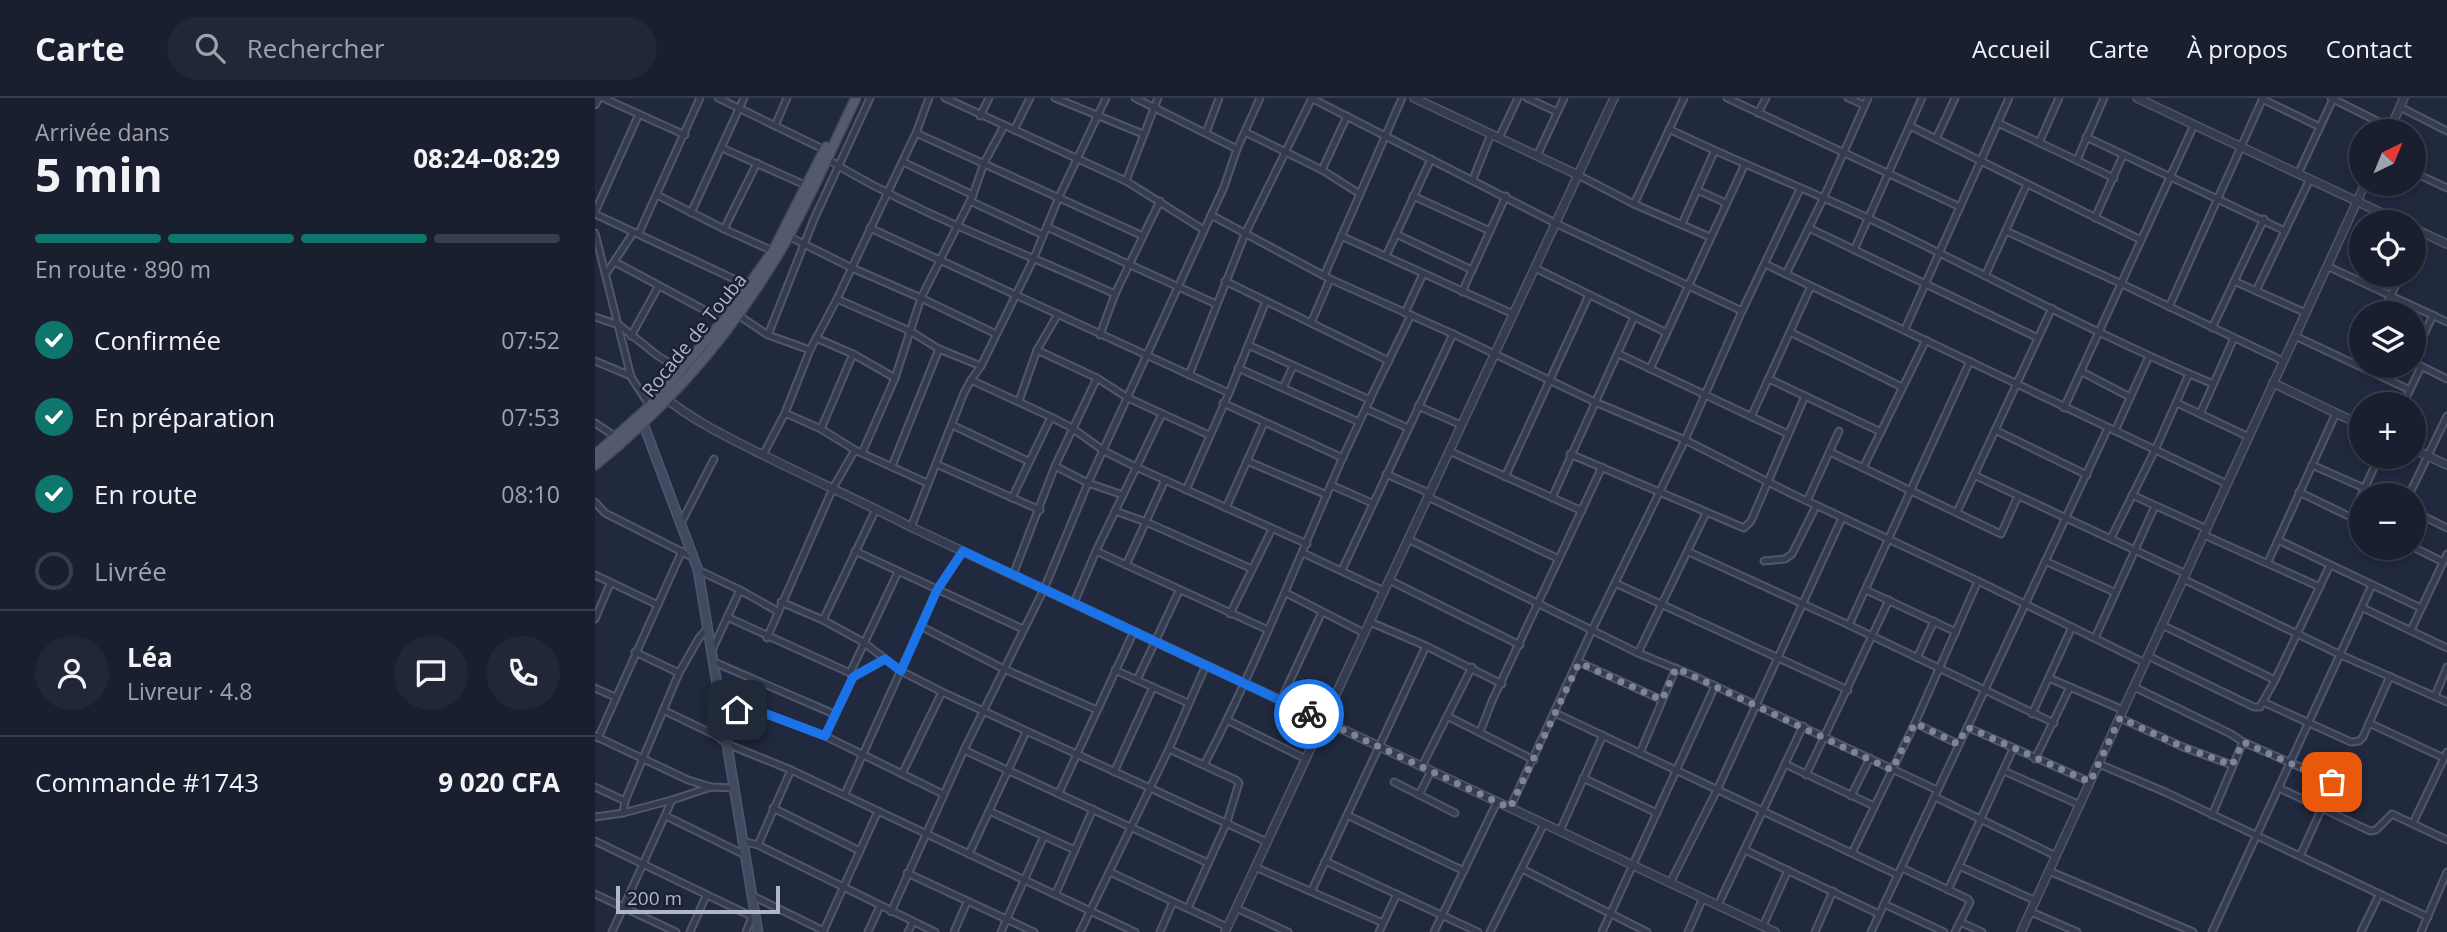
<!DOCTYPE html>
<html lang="fr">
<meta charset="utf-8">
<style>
body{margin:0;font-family:"Open Sans",sans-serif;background:#222737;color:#f1f3f6;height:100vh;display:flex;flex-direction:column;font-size:26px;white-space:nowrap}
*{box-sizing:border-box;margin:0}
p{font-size:23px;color:#9fa2aa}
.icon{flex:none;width:38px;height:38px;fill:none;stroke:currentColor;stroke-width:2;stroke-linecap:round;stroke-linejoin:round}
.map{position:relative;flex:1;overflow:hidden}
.sheet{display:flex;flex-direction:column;background:#191f2f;width:595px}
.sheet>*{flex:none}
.needle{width:46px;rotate:43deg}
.fabs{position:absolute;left:1754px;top:21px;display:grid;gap:14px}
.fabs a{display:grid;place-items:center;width:77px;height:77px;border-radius:50%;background:#191f2f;box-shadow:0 4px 10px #0003,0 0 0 2px #373d4b;font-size:35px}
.scale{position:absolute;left:21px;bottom:18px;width:164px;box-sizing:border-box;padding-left:7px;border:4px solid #b1b7ca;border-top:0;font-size:19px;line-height:24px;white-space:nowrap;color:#b1b7ca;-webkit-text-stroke:5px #1a2134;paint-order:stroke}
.pin{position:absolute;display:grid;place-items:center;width:60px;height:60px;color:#fff;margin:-30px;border-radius:14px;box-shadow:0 4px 10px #0006}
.courier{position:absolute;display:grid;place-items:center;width:70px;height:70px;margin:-35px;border:5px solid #1a73e8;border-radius:50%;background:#fff;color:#222;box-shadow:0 2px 9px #0007}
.head em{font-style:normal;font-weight:700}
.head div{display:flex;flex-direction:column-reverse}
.head{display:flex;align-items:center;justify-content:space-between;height:119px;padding:0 35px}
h1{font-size:46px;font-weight:700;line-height:52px}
.bar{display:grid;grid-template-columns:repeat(4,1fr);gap:10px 7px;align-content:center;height:84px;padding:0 35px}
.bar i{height:9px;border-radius:5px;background:#373d4b}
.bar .current{background:#0f766e}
.bar p{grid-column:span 4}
.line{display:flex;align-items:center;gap:18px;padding:0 35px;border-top:2px solid #373d4b}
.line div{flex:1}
.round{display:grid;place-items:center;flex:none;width:74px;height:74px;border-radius:37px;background:#222737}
ol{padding:0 35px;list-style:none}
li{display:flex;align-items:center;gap:21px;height:77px}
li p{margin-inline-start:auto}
li .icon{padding:7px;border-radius:50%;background:#0f766e;color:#fff;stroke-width:4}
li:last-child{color:#9fa2aa}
li i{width:38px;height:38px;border:4px solid #373d4b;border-radius:50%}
header{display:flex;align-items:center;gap:42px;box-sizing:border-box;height:98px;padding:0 35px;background:#191f2f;border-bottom:2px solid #373d4b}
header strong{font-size:33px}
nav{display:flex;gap:38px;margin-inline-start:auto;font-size:24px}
.search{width:490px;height:63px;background:#222737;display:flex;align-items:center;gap:18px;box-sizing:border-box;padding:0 24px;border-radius:38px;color:#9fa2aa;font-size:26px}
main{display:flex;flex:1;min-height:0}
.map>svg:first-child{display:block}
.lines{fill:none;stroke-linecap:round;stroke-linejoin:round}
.minor-casing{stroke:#50576a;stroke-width:9}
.tertiary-casing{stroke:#50576a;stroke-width:10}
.secondary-casing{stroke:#50576a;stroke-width:11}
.primary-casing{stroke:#3e4558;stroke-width:12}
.minor{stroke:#353c4f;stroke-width:5}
.tertiary{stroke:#353c4f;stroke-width:7}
.secondary{stroke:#424a62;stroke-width:8}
.primary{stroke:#535a6f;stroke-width:9}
.done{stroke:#7f8599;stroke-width:7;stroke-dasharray:0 12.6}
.route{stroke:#1a73e8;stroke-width:9}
.labels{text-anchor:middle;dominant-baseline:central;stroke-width:5;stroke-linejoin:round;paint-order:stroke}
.street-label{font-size:19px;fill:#b1b7ca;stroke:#1a2134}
</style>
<header>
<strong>Carte</strong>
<div class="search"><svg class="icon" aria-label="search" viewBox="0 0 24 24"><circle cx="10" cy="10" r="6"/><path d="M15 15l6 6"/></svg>Rechercher</div>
<nav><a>Accueil</a><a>Carte</a><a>À propos</a><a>Contact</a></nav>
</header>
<main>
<section class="sheet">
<div class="head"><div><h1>5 min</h1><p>Arrivée dans</p></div><em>08:24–08:29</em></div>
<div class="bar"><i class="current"></i><i class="current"></i><i class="current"></i><i></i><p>En route · 890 m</p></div>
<ol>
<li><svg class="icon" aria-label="check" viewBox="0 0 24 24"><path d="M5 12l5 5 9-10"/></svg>Confirmée<p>07:52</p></li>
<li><svg class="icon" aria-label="check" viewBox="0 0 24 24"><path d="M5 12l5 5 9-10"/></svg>En préparation<p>07:53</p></li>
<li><svg class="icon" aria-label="check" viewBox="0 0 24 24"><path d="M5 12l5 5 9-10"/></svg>En route<p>08:10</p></li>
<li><i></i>Livrée</li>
</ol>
<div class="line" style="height:126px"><a class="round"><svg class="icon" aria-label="person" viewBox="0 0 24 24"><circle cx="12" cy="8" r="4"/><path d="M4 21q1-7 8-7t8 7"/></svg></a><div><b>Léa</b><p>Livreur · 4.8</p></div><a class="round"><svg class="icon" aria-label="chat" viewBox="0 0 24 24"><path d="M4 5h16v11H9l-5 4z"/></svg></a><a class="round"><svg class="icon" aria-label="phone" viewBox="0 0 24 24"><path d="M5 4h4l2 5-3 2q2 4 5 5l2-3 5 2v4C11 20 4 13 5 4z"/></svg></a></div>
<div class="line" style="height:91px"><div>Commande #1743</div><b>9 020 CFA</b></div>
</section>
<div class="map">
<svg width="1852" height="834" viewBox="0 0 1852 834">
<rect width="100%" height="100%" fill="#21293f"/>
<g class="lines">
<!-- minor casing -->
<g class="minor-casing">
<g id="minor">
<path d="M8 0 90 37"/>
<path d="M123 0 230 52"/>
<path d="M350 0 531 83 609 132"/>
<path d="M460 0 548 36"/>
<path d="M540 0 642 51"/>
<path d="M716 0 960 125 1147 213"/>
<path d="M932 0 962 14"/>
<path d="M1132 0 1365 109"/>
<path d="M1253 0 1269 7"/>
<path d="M1736 0 1796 30"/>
<path d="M1667 1 1725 29"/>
<path d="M0 7 4 0"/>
<path d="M1805 9 1852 33"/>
<path d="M1163 15 1171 0"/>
<path d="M385 18 394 0"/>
<path d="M1403 25 1519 80"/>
<path d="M180 28 192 0"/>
<path d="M1315 28 1546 142"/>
<path d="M1074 31C1139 63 1207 89 1273 120 1388 175 1500 236 1618 286"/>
<path d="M419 32 435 0"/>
<path d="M650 34 727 72 765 96"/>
<path d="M321 35 548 138"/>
<path d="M611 35 624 0"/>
<path d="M1491 39 1690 133"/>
<path d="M904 40 923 0"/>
<path d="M1341 41 1360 0"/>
<path d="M1444 45 1464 0"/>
<path d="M127 50 210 87"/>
<path d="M942 58 969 0"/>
<path d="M232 61C323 117 424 152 520 196"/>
<path d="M1482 62 1509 0"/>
<path d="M308 64 378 97"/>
<path d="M727 72 752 18"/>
<path d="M1818 74 1852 90"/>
<path d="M1703 76 1738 1"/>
<path d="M983 77 1039 106 1115 139"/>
<path d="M878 81 896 36"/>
<path d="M531 83 563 0"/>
<path d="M1102 92 1131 105"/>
<path d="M62 97 129 131 178 153"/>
<path d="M818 98 895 133"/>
<path d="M375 103 448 137"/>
<path d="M1039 106 1089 0"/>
<path d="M0 114 44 16"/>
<path d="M96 115 149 0"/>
<path d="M0 116 154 188"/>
<path d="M616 117 735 181 858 236 1000 304 1090 342 1195 395 1383 483 1550 565"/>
<path d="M1500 120 1528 57"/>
<path d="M1087 126 1119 54"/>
<path d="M452 129 621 206"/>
<path d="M275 130 634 295"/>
<path d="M1214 130 1443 240"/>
<path d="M129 131 162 65"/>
<path d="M1411 133 1527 186 1688 263"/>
<path d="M0 135 36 279 55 308"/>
<path d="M44 135 105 0"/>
<path d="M801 136 877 172"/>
<path d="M193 138 257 170 326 200 401 236"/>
<path d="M746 138 918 216"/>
<path d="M1259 152 1327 0"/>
<path d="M1818 153 1828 135"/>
<path d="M791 158 836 61"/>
<path d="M20 164 128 222"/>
<path d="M1170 166C1324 239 1478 313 1632 386"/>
<path d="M1732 168 1852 224"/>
<path d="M940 170 1070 234"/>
<path d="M11 176 38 135"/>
<path d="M1191 176 1228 101 1273 0"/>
<path d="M729 178 807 0"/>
<path d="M1390 178 1432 86"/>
<path d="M630 183 794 263"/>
<path d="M1639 183 1711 215"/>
<path d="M1661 193 1715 81"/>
<path d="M867 194 911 98"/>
<path d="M242 201 315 233 344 251 386 268"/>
<path d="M1574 209 1668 0"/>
<path d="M810 215 828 176"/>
<path d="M1787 215 1806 177"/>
<path d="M143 217 173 237 215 252"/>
<path d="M0 219 24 227 63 258 86 272"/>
<path d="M716 225 735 181"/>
<path d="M1617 230 1669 121"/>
<path d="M1310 231 1414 0"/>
<path d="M1195 234 1307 289"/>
<path d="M173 237 219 121 275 0"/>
<path d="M505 237 520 196 565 103"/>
<path d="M36 238 63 189"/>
<path d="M1700 238 1815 292"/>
<path d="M221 240 258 256 300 280"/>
<path d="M653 247 775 302"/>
<path d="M442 252 502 280 533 300 614 337"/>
<path d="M1024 256 1193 336"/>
<path d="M1818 260 1838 217"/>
<path d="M0 263 36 278"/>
<path d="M1818 264 1852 281"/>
<path d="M643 270 764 324"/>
<path d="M1055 271 1149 68"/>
<path d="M1487 274 1535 299"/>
<path d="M594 277 650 136 717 0"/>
<path d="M1174 281 1286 334"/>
<path d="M376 282 456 319 477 330 509 353 541 369 712 446"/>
<path d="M688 290 698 268"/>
<path d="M424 303 442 252 463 216"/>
<path d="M628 305 748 360"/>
<path d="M1582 305 1654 339"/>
<path d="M1808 306 1826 269"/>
<path d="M823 308 866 327"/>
<path d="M1469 310 1599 27"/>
<path d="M771 311 813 330"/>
<path d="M190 315 226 331 260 352 332 385"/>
<path d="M1605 316 1639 240"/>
<path d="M1156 319 1216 188"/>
<path d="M0 325 21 339"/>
<path d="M357 327 433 363"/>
<path d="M226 331 258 256"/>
<path d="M1400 332 1492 377"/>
<path d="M1520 333 1554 258"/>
<path d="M854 353 987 413"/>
<path d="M1235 354 1406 436 1423 398"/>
<path d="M267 355 300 280 326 200 378 97 389 65 409 28"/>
<path d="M975 356 1149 430 1156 423 1210 298"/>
<path d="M168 357 190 315 215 252 242 201 321 35 334 0"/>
<path d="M652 363 732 397"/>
<path d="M341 366 445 412"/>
<path d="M1717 367 1769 390"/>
<path d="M297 368 344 251"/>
<path d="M460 368 493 385 528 397"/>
<path d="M1268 370 1331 242"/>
<path d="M791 376 834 395"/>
<path d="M1379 377 1591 476"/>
<path d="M910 379 994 197"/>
<path d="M736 387 777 405"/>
<path d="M591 392 634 295 671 203"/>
<path d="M1704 394 1766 424"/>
<path d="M1537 397 1612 431"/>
<path d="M1814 397 1852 318"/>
<path d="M833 399 964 461"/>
<path d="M417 400 456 319"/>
<path d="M957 400 1039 219"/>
<path d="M1212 403 1244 333"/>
<path d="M0 404 10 415 97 459"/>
<path d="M631 410 669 325"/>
<path d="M520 413 551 424 657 471"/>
<path d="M1818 413 1852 430"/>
<path d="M1362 414 1457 210"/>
<path d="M1756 419 1784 359"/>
<path d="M86 425 119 361"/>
<path d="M316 429 369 295 376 282 386 268 438 162 464 99 511 0"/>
<path d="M1609 437 1725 489"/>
<path d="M1516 440 1560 352 1594 276"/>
<path d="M813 441 1043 555 1111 415"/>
<path d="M1683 442 1826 510"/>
<path d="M1818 449 1848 464"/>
<path d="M260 453 428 531"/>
<path d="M501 453 673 532"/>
<path d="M1094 454 1254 527 1459 625"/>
<path d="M708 455 789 493"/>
<path d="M1169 463 1190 461 1197 456 1221 408"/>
<path d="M1450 463 1519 494"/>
<path d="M1673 464 1741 315"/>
<path d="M531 467 570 382"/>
<path d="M103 472 145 492 182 513"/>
<path d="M747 472 858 236"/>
<path d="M0 477 63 507"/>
<path d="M418 477 460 368 502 280"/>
<path d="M1588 481 1746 557 1852 604"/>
<path d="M794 482 925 547"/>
<path d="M1020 485 1253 592"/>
<path d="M1271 492 1361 534"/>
<path d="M691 495 769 535"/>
<path d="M186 504 228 522 268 544 306 573 347 594 672 744"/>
<path d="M479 505 501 453 567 316"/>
<path d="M1768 510 1852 550"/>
<path d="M635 516 677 431"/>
<path d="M132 519 255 575 258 579 290 561"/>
<path d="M0 521 15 486"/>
<path d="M228 522 281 411"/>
<path d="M775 524 831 548 907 586"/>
<path d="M1254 527 1375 263"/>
<path d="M1567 527 1680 582"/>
<path d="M327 529 409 571 502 612"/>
<path d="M1816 532 1852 456"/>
<path d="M172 540 238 390 260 352"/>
<path d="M1500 540 1560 408"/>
<path d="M117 552 145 492"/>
<path d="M40 554 84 575"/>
<path d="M1043 555 1099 578 1342 692"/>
<path d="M1553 558 1659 609H1665L1680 582 1735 467"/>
<path d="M1322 560 1339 523"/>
<path d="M119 564 239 616"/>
<path d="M984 564 1067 602"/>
<path d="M520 572 593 605"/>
<path d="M255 575 303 474"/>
<path d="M1454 580 1528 612"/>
<path d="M542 582 584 493"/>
<path d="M1539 589 1636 636 1648 644"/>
<path d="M0 590 20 599"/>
<path d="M1840 598 1852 569"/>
<path d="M686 602 727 514"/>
<path d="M1668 604 1756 644 1764 643 1768 639 1795 578"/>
<path d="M126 609 150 616 169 615 230 638 348 696"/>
<path d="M68 612 122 638 132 646 196 672 540 834"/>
<path d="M960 615 1303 777"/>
<path d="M1437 616 1477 529"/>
<path d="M852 618 939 662"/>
<path d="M1525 620 1588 649 1637 667"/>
<path d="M632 622 711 661"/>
<path d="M1320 625 1363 646"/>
<path d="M1774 625 1849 660"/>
<path d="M1372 629 1495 684"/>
<path d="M885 634 897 603 1007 369"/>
<path d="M131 635 150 616"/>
<path d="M0 638 93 682 116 689"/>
<path d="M230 638 258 579"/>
<path d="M3 640 87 453"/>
<path d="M574 651 641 682 644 685 632 724 593 810"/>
<path d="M369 652 613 765"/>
<path d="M1045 655 1081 570"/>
<path d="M1440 661 1475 589"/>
<path d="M1190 666 1279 708"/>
<path d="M1504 666 1570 694 1833 819"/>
<path d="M609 667C661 568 702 464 747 361 769 313 792 265 816 217"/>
<path d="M827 668 877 569"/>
<path d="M1409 673 1485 707"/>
<path d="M519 674 558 589"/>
<path d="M307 676 347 594"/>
<path d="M1211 677 1294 502"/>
<path d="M988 680 1062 715"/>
<path d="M799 684 860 715"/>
<path d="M0 689 30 703"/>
<path d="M1684 690 1775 733 1781 732 1797 716 1852 742"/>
<path d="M464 695 539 533"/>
<path d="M250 696 342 492 368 453"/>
<path d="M824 697 836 673"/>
<path d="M1256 698 1275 660"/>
<path d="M1340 699 1461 758"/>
<path d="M178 710 265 753"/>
<path d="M915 710 997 532 1090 342 1147 213 1205 91"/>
<path d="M394 713 480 752"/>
<path d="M28 715 30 703 84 575 104 540 113 530"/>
<path d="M752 717 869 773"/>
<path d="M1617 717 1648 644 1733 681 1737 688 1705 758"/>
<path d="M71 718 150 757"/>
<path d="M0 719 28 715 77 702 116 689 139 690"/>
<path d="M1818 725 1852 654"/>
<path d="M965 733 1008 637"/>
<path d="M0 743 160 820"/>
<path d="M147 743 163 747 340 834"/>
<path d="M163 747 196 672"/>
<path d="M1150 752 1284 816"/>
<path d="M1257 755 1320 625 1383 483"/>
<path d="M374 756 431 634"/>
<path d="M730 763 883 834"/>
<path d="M1364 768 1441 803"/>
<path d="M660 769 788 825"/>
<path d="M1307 770 1373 801 1375 804 1360 834"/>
<path d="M927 771 1052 834"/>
<path d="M1454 773 1598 834"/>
<path d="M515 774 632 829"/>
<path d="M312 775 439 834"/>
<path d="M1075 785 1122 692 1247 420"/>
<path d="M717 792 831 548"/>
<path d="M1353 792 1418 651"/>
<path d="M461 795 498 711"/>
<path d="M0 796 81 834"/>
<path d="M156 797 229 833"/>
<path d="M1289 806 1349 834"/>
<path d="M1123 807 1208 628"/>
<path d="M641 810 693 834"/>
<path d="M296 814 369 652 449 491 493 385 629 89 642 51 665 0"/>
<path d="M1436 814 1482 834"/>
<path d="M1365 824 1387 834"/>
<path d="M1168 828 1193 772"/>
<path d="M17 834 77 702"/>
<path d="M95 834 111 798"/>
<path d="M151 834 157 819"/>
<path d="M228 834 283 713"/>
<path d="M273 834 285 808"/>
<path d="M313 834 318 824"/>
<path d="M359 834 372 804"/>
<path d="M406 834 449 738"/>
<path d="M485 834 574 651 611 567"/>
<path d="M565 834 578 804"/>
<path d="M784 834 802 796"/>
<path d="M839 834 902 704"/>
<path d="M895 834 949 726"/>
<path d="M1007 834 1120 588"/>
<path d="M1093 834 1108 800"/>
<path d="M1220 834 1238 793"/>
<path d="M1276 834 1513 330"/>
<path d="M1617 834 1777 487"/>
<path d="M1766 834 1784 797"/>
<path d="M1826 834 1852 774"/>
</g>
</g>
<!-- tertiary casing -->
<g class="tertiary-casing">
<g id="tertiary">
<path d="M819 0 983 77"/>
<path d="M1542 0 1806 124"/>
<path d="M1794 33 1809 0"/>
<path d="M1818 130 1852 146"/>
<path d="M1678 285 1766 327"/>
<path d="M69 299C99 323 132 339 166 356 216 381 266 403 316 429L1180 834"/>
<path d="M1818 351 1852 367"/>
<path d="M630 834 1019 0"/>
<path d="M1426 834 1770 86"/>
</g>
</g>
<!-- secondary casing -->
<g class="secondary-casing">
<path id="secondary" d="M48 325 103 472 163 834"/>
</g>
<!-- primary casing -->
<g class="primary-casing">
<g id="primary">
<path d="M0 357 55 308 129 222 178 153 231 49"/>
<path d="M0 367C73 308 137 234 185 153 214 104 236 51 261 0"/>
</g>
</g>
<!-- minor -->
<use href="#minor" class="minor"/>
<!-- tertiary -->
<use href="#tertiary" class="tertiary"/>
<!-- secondary -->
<use href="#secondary" class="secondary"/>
<!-- primary -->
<use href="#primary" class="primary"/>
</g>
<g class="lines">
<!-- done -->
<path class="done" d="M714 616 915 710 984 565 1067 602 1081 570 1297 672 1320 625 1363 646 1372 629 1495 684 1525 620 1588 649 1637 667 1648 644 1737 684"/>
<!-- route -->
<path class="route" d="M142 612 150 616 169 615 230 638 258 579 290 561 306 573 342 492 368 453 714 616"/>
</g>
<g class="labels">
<!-- street labels -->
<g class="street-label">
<text transform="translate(99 237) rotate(-51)">Rocade de Touba</text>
</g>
</g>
</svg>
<div class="fabs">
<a><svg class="needle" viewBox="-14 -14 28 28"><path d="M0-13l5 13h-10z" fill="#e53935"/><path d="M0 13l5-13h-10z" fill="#9fa2aa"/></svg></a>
<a><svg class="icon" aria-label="locate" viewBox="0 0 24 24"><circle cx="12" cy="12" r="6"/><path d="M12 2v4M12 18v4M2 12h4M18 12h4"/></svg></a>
<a><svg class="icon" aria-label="layers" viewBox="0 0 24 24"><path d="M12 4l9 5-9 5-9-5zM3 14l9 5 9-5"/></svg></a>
<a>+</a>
<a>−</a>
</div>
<div class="scale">200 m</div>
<div class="pin" style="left:1737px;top:684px;background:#ea580c"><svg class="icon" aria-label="bag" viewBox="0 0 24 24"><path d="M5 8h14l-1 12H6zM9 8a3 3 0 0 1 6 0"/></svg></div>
<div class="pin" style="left:142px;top:612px;background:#1f2937"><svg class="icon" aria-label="home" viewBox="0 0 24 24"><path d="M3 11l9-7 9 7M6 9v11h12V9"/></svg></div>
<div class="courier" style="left:714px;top:616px"><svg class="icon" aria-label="bike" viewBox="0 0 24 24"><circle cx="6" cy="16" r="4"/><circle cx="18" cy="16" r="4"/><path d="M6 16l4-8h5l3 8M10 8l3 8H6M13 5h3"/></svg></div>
</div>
</main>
